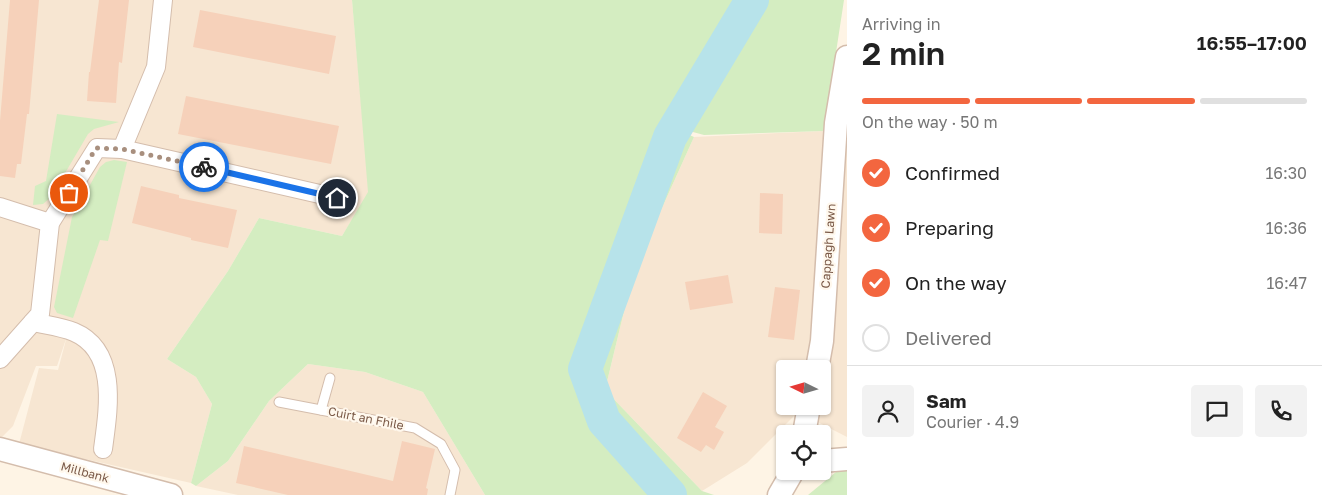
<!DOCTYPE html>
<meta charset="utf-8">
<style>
body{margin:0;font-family:"Golos Text",sans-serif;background:#f2f2f2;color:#222;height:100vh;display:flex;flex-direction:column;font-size:19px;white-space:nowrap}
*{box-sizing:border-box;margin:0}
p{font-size:16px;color:#767676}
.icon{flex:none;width:28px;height:28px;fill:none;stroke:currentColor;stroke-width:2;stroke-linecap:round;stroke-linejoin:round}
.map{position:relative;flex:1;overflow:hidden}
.side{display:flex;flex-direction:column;background:#fff;width:475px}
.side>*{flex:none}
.needle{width:32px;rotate:275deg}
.tools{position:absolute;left:776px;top:360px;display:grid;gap:10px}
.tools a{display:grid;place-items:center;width:55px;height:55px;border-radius:5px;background:#fff;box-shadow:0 1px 4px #0004;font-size:25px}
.pin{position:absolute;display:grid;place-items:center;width:42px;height:42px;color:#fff;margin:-21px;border:2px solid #fff;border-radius:50%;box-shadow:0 1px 5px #0007}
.courier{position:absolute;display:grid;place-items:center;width:50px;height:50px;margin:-25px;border:4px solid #1a73e8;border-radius:50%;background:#fff;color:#222;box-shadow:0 1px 6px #0007}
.summary em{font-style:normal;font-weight:600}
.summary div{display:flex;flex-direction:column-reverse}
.summary{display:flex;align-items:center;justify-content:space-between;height:85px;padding:0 15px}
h1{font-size:32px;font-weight:600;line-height:38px}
.bar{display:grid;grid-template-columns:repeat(4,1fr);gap:8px 5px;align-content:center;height:60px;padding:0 15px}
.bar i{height:6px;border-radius:4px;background:#e0e0e0}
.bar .current{background:#f3663f}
.bar p{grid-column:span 4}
.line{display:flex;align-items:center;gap:12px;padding:0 15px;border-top:1px solid #e0e0e0}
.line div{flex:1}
.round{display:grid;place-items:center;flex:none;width:52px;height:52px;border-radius:5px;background:#f2f2f2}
ol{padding:0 15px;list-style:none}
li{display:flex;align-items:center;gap:15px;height:55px}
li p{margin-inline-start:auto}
li .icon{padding:5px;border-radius:50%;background:#f3663f;color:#fff;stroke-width:4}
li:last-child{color:#767676}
li i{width:28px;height:28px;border:2px solid #e0e0e0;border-radius:50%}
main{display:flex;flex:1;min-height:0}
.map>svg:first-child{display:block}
.residential{fill:#f7e6d2;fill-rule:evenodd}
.green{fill:#d4edc1}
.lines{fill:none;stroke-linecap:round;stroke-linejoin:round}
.river{stroke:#b7e3ea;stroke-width:34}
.building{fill:#f6d1ba}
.service-casing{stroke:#d4bdac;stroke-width:11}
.minor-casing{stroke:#d4bdac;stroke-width:20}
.tertiary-casing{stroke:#d4bdac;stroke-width:25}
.service{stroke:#fff;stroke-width:9}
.minor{stroke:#fff;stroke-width:18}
.tertiary{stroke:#fff;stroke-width:22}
.done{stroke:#a88f7e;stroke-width:5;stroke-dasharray:0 9}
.route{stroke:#1a73e8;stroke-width:6}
.labels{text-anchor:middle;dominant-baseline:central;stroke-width:4.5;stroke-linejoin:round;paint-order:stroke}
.street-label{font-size:12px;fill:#7a5947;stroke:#fff8ed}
</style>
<main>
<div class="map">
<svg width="847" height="495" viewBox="0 0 847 495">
<rect width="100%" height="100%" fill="#fef4e5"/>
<!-- residential -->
<g class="residential">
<path d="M0 0H352L369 192 342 236 259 218 228 271 167 359 196 377 212 404 191 483 19 444 39 368 58 370 67 336 57 366H36L13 426 0 439Z"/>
<path d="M824 131 847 144V437L798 412 747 463 702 491 605 390 634 270 694 137ZM785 369H822V406H785Z"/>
<path d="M308 364 365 372 423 392 485 495H238L196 486 228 461 269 401Z"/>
</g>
<!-- green -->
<g class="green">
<path d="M352 0H844L824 131 704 135 667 125 694 137 634 270 605 390 702 491 714 495H485L423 392 365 372 308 364 269 401 228 461 196 486 191 483 212 404 196 377 167 359 228 271 259 218 342 236 368 192Z"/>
<path d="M57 114 119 122 94 129 88 134 51 197 43 204 33 205 35 186 46 181Z"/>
<path d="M114 160 127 162 108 241 100 240 73 318 57 313 54 307 72 217 100 167 106 162Z"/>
<path d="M847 448V495H808L836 472Z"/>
</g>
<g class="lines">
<!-- river -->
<path class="river" d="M670 495 604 421 585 369 670 137 752 0"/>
</g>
<!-- building -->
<g class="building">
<path d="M10 0H39L29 114H27L21 164H17L15 178 0 176V121Z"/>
<path d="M99 0H129L122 63 119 62 116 103 87 101 89 72H90Z"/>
<path d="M200 10 336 36 329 74 193 47Z"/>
<path d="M186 96 339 126 331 164 178 134Z"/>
<path d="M141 186 179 195V198L237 210 228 248 191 240V238L132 223Z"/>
<path d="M760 193 783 194 782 234 759 233Z"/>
<path d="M728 275 733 303 690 310 685 282Z"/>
<path d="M775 287 800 290 794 340 768 337Z"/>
<path d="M703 392 727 406 715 427 724 432 714 450 706 445 701 452 677 438Z"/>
<path d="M402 441 435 449 426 488 428 489 427 495H288L236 483 244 446 393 481Z"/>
</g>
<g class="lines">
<!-- service casing -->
<g class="service-casing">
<g id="service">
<path d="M279 402 415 428 441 444 455 470 450 495"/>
<path d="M321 410 330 378"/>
</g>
</g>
<!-- minor casing -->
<g class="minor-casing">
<g id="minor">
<path d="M122 149 337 198"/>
<path d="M0 207 50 223"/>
<path d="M33 322C46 325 62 327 74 332 119 351 108 411 103 449"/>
<path d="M0 359 40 314 50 223 97 148 122 149 156 67 163 0"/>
</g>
</g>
<!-- tertiary casing -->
<g class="tertiary-casing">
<g id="tertiary">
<path d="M817 369 822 341 836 123 847 57"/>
<path d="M804 434 809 406"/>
<path d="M0 449 171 495"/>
<path d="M822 461 847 459"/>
<path d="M779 495 793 471"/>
</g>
</g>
<!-- service -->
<use href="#service" class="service"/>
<!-- minor -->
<use href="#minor" class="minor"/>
<!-- tertiary -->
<use href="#tertiary" class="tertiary"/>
</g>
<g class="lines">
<!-- done -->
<path class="done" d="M69 193 96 148 122 149 204 167"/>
<!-- route -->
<path class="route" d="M204 167 337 198"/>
</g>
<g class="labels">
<!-- street labels -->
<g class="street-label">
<text transform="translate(828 246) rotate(-86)">Cappagh Lawn</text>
<text transform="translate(366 418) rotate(11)">Cuirt an Fhile</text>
<text transform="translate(85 472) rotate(15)">Millbank</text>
</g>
</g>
</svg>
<div class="tools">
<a><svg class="needle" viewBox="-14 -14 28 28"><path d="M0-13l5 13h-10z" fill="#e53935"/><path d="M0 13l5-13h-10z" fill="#767676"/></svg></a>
<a><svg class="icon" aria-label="locate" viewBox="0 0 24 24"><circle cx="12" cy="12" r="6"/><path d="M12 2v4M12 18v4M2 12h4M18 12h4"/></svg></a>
</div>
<div class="pin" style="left:69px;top:193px;background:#ea580c"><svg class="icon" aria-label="bag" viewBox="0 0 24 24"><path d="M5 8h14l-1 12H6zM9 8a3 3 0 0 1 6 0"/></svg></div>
<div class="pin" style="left:337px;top:198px;background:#1f2937"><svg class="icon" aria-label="home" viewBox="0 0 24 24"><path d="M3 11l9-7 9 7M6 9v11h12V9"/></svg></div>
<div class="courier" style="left:204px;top:167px"><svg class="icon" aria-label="bike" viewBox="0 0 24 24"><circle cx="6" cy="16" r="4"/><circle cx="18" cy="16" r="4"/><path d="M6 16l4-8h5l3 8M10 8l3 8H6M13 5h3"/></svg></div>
</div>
<section class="side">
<div class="summary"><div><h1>2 min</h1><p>Arriving in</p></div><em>16:55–17:00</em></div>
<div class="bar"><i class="current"></i><i class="current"></i><i class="current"></i><i></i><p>On the way · 50 m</p></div>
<ol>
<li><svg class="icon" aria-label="check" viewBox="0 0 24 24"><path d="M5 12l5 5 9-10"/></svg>Confirmed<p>16:30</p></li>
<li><svg class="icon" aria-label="check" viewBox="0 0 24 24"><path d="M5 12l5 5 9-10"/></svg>Preparing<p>16:36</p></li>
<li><svg class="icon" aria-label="check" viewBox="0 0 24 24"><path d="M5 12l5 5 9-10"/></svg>On the way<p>16:47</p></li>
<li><i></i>Delivered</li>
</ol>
<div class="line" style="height:90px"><a class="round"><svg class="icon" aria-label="person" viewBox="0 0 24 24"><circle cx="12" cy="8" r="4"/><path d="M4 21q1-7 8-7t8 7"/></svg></a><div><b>Sam</b><p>Courier · 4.9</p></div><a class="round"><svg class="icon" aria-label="chat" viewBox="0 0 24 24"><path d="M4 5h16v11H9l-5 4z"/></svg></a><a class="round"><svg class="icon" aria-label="phone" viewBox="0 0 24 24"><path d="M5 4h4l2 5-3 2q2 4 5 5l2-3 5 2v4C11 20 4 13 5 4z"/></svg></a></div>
</section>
</main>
